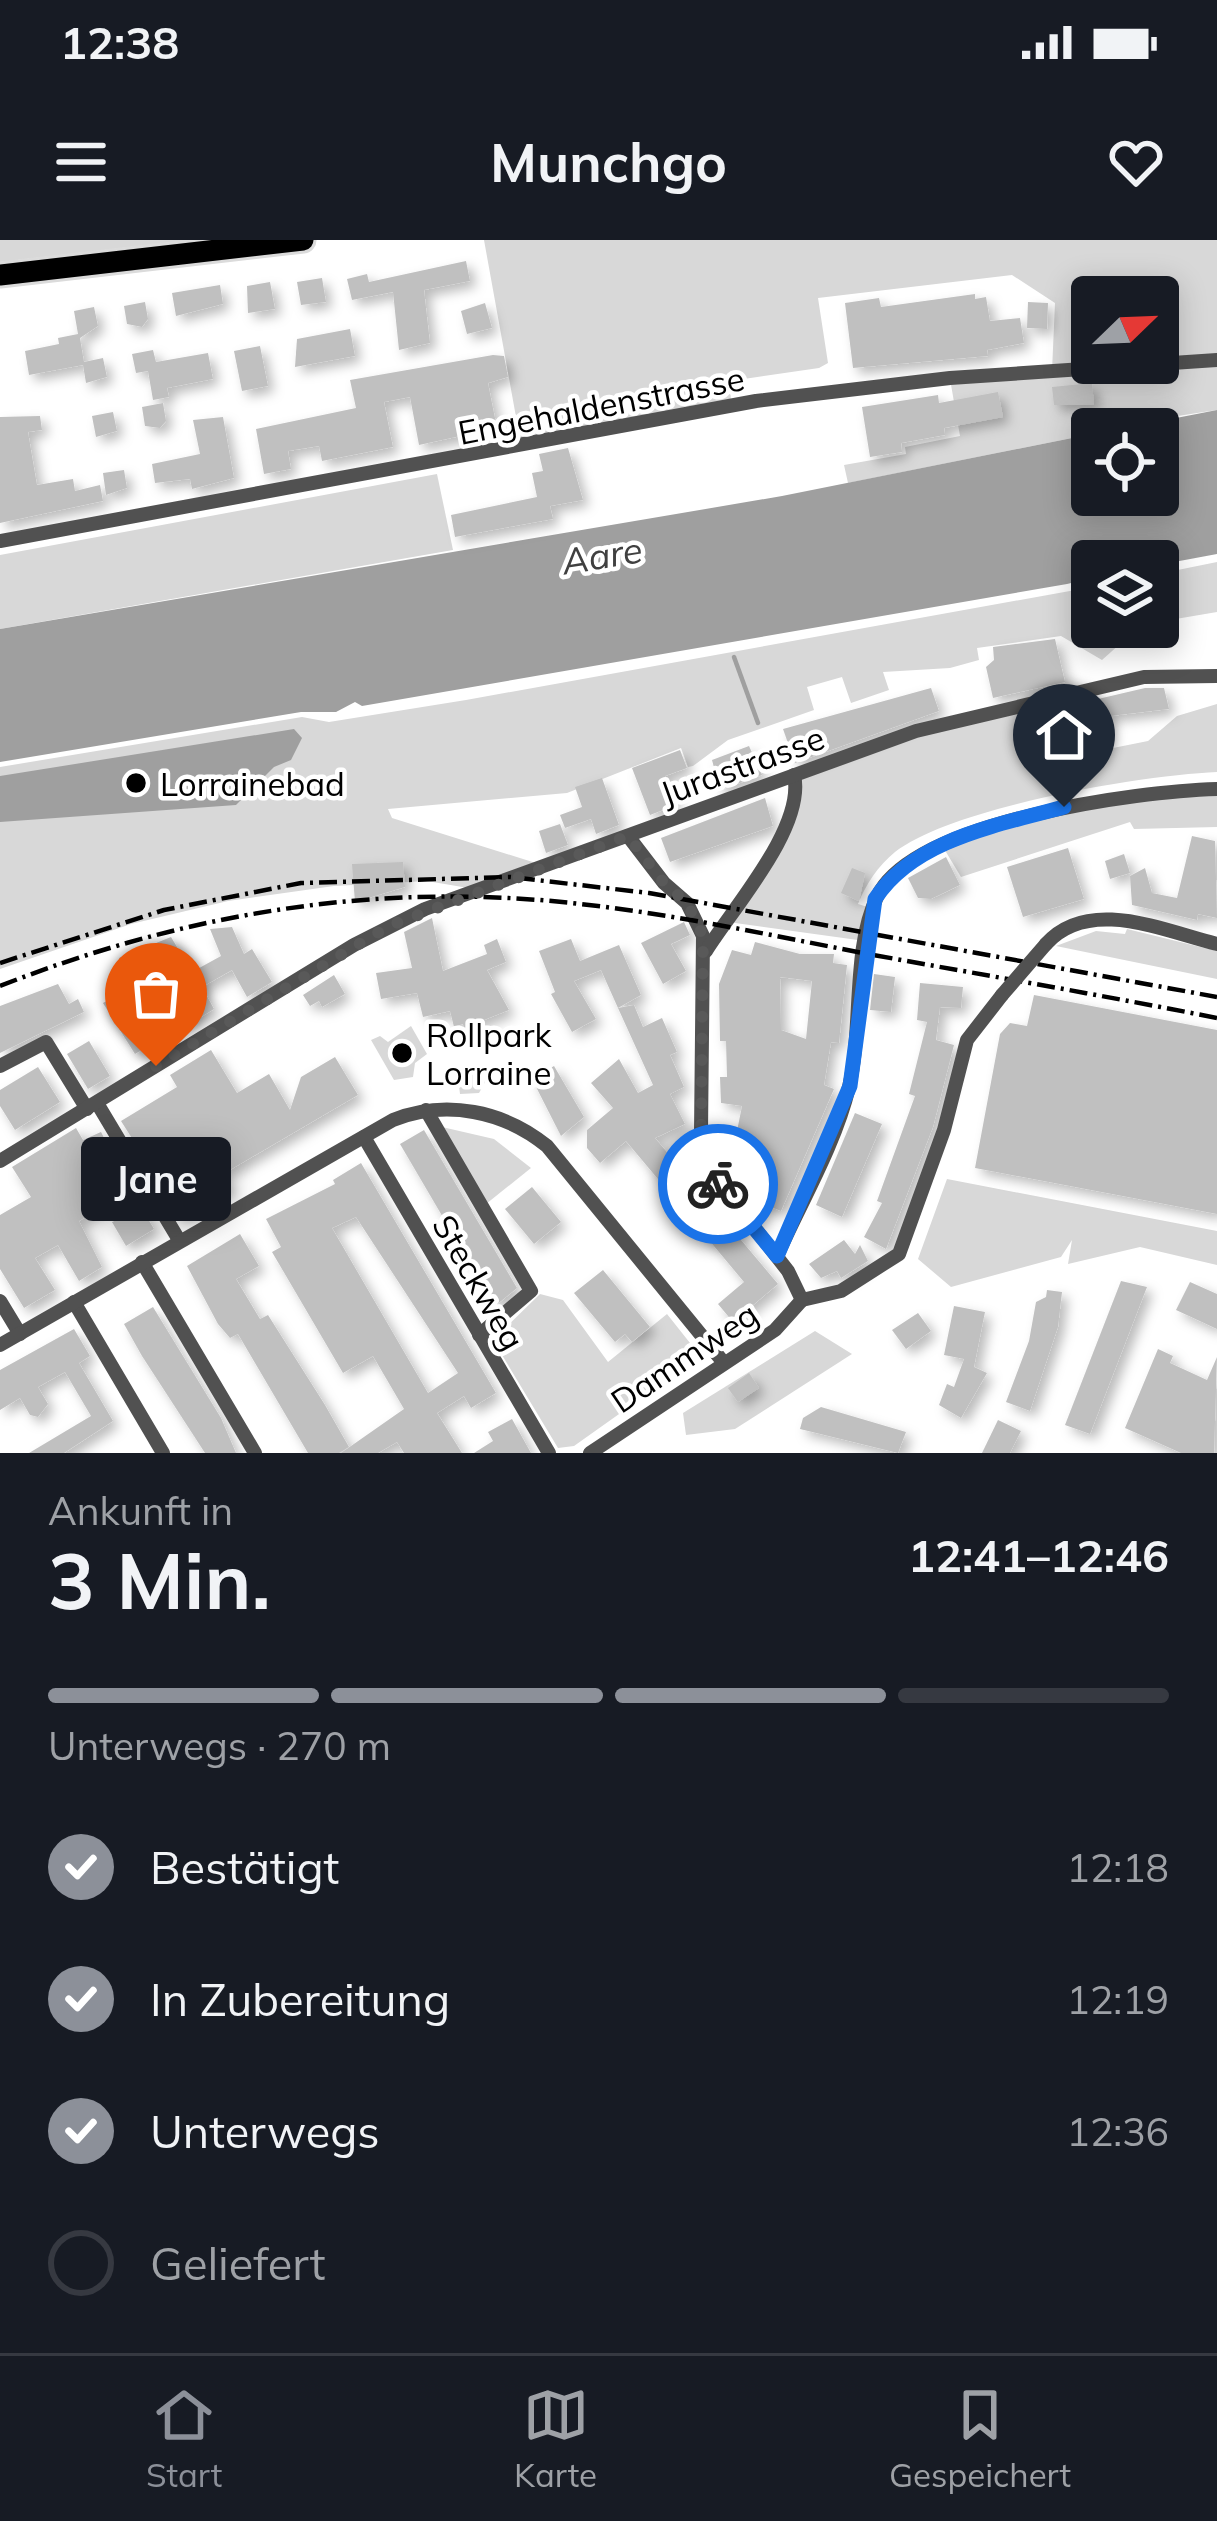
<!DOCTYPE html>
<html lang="de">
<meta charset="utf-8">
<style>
body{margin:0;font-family:Mulish,sans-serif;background:#20242c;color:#f1f3f6;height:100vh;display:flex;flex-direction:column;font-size:45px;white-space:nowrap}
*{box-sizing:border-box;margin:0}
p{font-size:39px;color:#9ea1a6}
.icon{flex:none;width:66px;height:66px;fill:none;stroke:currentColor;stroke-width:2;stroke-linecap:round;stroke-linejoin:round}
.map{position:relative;height:1213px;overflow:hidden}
.sheet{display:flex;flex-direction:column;background:#171b24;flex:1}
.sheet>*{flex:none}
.needle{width:78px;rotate:67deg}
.controls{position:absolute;left:1071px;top:36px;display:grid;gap:24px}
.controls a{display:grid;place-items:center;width:108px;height:108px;border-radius:12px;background:#171b24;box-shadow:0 6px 30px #0003;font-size:60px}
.pin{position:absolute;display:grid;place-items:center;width:102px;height:102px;color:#fff;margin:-123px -51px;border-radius:50% 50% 50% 0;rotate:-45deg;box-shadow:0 0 12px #0007}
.pin .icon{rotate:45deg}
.courier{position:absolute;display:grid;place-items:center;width:120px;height:120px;margin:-60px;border:9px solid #1a73e8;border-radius:50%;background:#fff;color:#222;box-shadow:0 3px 15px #0007}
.bubble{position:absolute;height:84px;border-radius:12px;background:#171b24;box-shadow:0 6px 30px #0003;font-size:39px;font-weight:700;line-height:84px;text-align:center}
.headline em{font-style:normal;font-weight:700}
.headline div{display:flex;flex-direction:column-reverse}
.headline{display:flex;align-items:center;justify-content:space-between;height:204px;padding:0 48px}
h1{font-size:78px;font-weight:700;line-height:90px}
.bar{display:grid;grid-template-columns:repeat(4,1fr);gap:18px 12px;align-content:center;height:144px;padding:0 48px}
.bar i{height:15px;border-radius:9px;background:#363941}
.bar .current{background:#8c9099}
.bar p{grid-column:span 4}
ol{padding:0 48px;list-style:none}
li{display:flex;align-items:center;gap:36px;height:132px}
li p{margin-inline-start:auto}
li .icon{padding:12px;border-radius:50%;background:#8c9099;color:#fff;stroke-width:4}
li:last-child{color:#9ea1a6}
li i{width:66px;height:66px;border:6px solid #363941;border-radius:50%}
.status{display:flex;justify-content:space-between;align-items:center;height:84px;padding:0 60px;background:#171b24;direction:ltr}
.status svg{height:33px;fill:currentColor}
header{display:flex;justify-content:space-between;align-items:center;height:156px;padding:0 48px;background:#171b24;font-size:54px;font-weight:700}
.dock{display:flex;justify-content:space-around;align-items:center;height:168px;border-top:3px solid #363941;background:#171b24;font-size:33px;color:#9ea1a6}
.dock a{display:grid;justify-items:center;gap:6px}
.dock .current{color:#8c9099}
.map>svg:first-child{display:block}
.green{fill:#d8d8d8;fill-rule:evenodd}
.water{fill:#9f9f9f}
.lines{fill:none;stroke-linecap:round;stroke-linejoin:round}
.stream{stroke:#9f9f9f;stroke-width:4.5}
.building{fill:#c0c0c0;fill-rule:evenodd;filter:url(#shadow)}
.primary-casing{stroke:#dbdbdb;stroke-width:27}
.street{stroke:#515151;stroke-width:14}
.primary{stroke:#000;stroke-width:21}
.rail{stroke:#000;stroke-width:4.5;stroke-dasharray:18 6 3 6;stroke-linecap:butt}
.street-bridge{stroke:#515151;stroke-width:14}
.done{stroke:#595959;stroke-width:12;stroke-dasharray:0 21.6}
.route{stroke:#1a73e8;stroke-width:15}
.poi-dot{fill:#000;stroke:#fff;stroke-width:4.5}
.labels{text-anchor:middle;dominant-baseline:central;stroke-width:9;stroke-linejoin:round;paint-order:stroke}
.street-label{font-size:33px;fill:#000;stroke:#fff}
.poi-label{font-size:33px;fill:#000;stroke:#fff;text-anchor:start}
.water-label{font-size:36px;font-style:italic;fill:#404040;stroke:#fff}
</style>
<div class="status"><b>12:38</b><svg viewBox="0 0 49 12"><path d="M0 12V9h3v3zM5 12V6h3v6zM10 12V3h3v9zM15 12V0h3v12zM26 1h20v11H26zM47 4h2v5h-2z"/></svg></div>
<header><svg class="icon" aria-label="menu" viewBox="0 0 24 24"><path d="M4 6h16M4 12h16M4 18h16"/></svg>Munchgo<svg class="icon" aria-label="heart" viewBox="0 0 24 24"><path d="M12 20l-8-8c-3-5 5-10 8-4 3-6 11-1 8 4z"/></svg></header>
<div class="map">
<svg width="1217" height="1213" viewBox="0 0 1217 1213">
<defs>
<filter id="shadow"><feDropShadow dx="6" dy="6" stdDeviation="6" flood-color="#0004"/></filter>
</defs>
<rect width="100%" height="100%" fill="#fff"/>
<!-- green -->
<g class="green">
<path d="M0 0H191L0 22Z"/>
<path d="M484 0H1217V170L1092 189V194L848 243 844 225 906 214 905 207 960 196 950 139 1052 131 1055 63 1012 35 818 58 828 123 819 128 737 140 730 146 731 161 520 199ZM1092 57H1158V123H1092Z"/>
<path d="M437 234 453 310 0 389V315Z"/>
<path d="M1217 322V372L1158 382V334Z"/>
<path d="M1092 347V387H1139L1102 420 1061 396 977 408 979 420 950 428 883 432 889 450 851 463 842 437 807 447 814 470 728 500 693 526 688 527 681 508 567 553 388 569 392 578 539 624 474 649 427 641 334 646 228 661 131 684 0 729V527L302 477 329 482 466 460Z"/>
<path d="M1073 452 1088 513 1148 501 1177 476 1217 464V532C1142 535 953 567 895 612 878 626 866 644 858 664L871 668 865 701 728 682 772 617 795 535 867 508Z"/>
<path d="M1217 550V587L1134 589 1130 582 961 637 943 607 1064 568Z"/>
<path d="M1127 689 1217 711V739L1056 706 1096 691 1125 694Z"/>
<path d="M411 786 427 814 415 823 413 837 394 840 371 800 380 796 388 802Z"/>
<path d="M494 826 479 853 460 854 457 830Z"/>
<path d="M442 887 494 899 531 928 486 964Z"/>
<path d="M947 939 1217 991V1025L1140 1007 1068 1024 1072 1000 1061 1017 951 1047 918 1019Z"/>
<path d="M540 1054 563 1060 608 1122 667 1074 690 1103 691 1123 574 1206 558 1208 493 1100Z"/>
<path d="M815 1091 852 1114 735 1189 686 1195 683 1173Z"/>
</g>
<!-- water -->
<g class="water">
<path d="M1217 170V314L1158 325 1092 321V338L1067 344 362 466 355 462 336 472H301L0 522V389L782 256 1092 194V255H1158V189H1120Z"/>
<path d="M294 489 302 498 291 520 274 527 236 565 0 582V536Z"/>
</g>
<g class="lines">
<!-- stream -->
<path class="stream" d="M734 417 758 483"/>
</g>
<!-- building -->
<g class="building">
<path d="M466 21 470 41 424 50 430 103 399 110 393 52 352 60 347 39 367 34 369 42Z"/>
<path d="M322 38 326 62 301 65 297 42Z"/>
<path d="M270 42 275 69 248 73 247 46Z"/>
<path d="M220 45 223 64 176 76 172 53Z"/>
<path d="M975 54V59L986 57 990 81 1020 78 1024 103 987 110 988 116 853 128 845 63 879 58 881 67Z"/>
<path d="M145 62 148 79 142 87 127 84 124 66Z"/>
<path d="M1028 62 1048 63 1047 89 1027 88Z"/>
<path d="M485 63 492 88 467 94 461 71Z"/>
<path d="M94 67 98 86 80 98 84 122 103 118 107 137 86 143 83 125 29 135 25 111 59 104 58 98 78 94 74 71Z"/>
<path d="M350 89 355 116 295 127 297 99Z"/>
<path d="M260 106 268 146 242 151 234 111Z"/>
<path d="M153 110 156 122 208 113 213 139 167 148 169 157 153 160 148 131 136 133 132 114Z"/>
<path d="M493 115 504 116 508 137 488 143 497 188 419 205 410 157 384 162 393 207 322 221 319 206 288 211 291 229 264 234 256 189 356 168 350 140Z"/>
<path d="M1092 143 1094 165H1054L1052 147Z"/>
<path d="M998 152 1003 177 944 188 945 195 901 203 902 212 870 217 862 167 938 155 939 163Z"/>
<path d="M163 163 166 181 160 188 145 186 142 167Z"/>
<path d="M113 172 117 191 96 197 92 176Z"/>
<path d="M40 176 42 190 28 192 37 245 73 239 75 251 100 245 103 261 0 283V177Z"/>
<path d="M223 177 234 238 192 249 190 239 155 243 152 224 200 214 193 180Z"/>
<path d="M568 208 583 260 550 266 553 279 455 297 451 275 537 257 532 233 543 231 539 214Z"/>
<path d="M124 230 127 248 106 255 103 233Z"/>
<path d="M1055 399 1065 442 993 458 986 427 994 420 993 407Z"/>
<path d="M931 448 939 471 795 523 783 489Z"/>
<path d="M1145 448H1164L1169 469 1102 477 1098 459Z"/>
<path d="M749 506 762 535 720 550 712 520Z"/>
<path d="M680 510 687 528 665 536 676 565 650 575 632 528Z"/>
<path d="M602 538 619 585 596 594 591 579 565 588 560 575 582 567 575 547Z"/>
<path d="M765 558 773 586 670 622 661 598Z"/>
<path d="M560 584 568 605 546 613 539 591Z"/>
<path d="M1192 596 1215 601 1217 678 1198 674 1197 680 1132 665 1130 636 1145 628 1152 653 1177 658Z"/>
<path d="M1068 608 1084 659 1023 677 1007 627Z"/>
<path d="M1124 614 1130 633 1110 639 1105 621Z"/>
<path d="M946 617 960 645 931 659 918 658 908 638Z"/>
<path d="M403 622 405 647 355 662 352 624Z"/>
<path d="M852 628 865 633 859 661 841 653Z"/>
<path d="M432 678 443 731 487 714 484 705 497 699 506 722 487 730 509 770 464 788 463 784 454 787 450 771 423 777 417 753 381 759 376 733 412 728 404 692Z"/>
<path d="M684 682 690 695 671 704 686 731 663 744 641 703Z"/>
<path d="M232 687 244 714 252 709 272 742 247 757 232 730 202 747 214 769 188 785 155 732 134 745 119 718 171 697 192 732 221 716 210 689Z"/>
<path d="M571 699 580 721 619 705 641 755 618 768 601 730 574 741 596 779 572 792 551 754 555 752 539 711Z"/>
<path d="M755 702 800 714H834L833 723 847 725 839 803 831 802 824 845 834 849 781 971 756 961 761 948 730 926 742 866 721 863 720 837H727L726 801H720L719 744 732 710 751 715ZM780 737 812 741 806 799 781 790Z"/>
<path d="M874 734 895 737 891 772 870 770Z"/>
<path d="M334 735 345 754 322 767 319 761 310 766 303 755Z"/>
<path d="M920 743 963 747 961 768 940 767 936 800 954 805 933 887 886 1009 864 997 882 963 877 961 915 856 909 854 927 782 917 780Z"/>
<path d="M58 744 69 764 78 759 84 772 0 813V766Z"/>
<path d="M128 749 158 800 135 814 103 763Z"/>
<path d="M1034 755 1217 790V974L975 928 1000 794 1010 783 1027 786Z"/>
<path d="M634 765 643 787 662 778 677 812 670 815 684 847 670 854 685 884 655 898 778 1044 733 1082 718 1064 744 1042 663 945 626 901 600 923 587 908V890L613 868 591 843 619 819 638 853 653 845 618 768Z"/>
<path d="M89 801 110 836 88 849 67 814Z"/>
<path d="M211 810 237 853 269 834 290 870 301 837 335 817 358 855 223 934 231 948 180 978 169 958 195 943 182 921 156 936 121 881 177 847 170 835Z"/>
<path d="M554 826 584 877 561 896 532 839Z"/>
<path d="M38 827 60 862 15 890 0 866V850Z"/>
<path d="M855 873 882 884 842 977 816 965Z"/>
<path d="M76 888 83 900 101 892 131 950 79 981 102 1027 79 1041 58 1005 35 1018 55 1050 24 1068 0 1029V975L31 957 12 927Z"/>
<path d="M424 890 517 1048 495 1066 400 904Z"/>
<path d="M361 923 496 1153 471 1168 464 1156 437 1173 462 1213H404L397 1202 378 1213H341L404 1169 373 1116 343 1133 272 1012 281 1007 266 979 335 944 333 940ZM356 977 458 1133 428 1153 332 988Z"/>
<path d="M532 947 561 982 534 1004 505 969Z"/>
<path d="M142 969 154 989 126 1006 112 982Z"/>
<path d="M240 994 259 1026 236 1039 260 1079 268 1075 325 1165 349 1207 339 1213H308L238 1094 230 1098 218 1084 187 1026Z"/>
<path d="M844 1000 855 1014 860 1005 868 1021 841 1038 837 1031 821 1038 809 1024Z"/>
<path d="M603 1030 650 1087 632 1102 625 1094 615 1102 574 1053Z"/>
<path d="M1121 1041 1147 1047 1090 1194 1065 1185Z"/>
<path d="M1190 1042 1217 1054V1089L1176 1070Z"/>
<path d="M1047 1050 1062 1052 1058 1087 1030 1171 1006 1162 1029 1101 1036 1062 1046 1057Z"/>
<path d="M954 1066 985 1072 974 1127 987 1133 961 1178 939 1165 947 1144 954 1147 964 1119 944 1115Z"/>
<path d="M153 1067 221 1178 236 1213H205L142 1116 124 1084Z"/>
<path d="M918 1073 931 1091 906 1109 892 1090Z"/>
<path d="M74 1089 90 1116 79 1123 113 1181 64 1213H29L91 1176 65 1132 38 1147 48 1164 38 1177 30 1175 20 1158 0 1170V1130Z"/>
<path d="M1158 1109 1173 1116 1170 1123 1207 1140 1217 1117 1214 1213H1181L1125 1188Z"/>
<path d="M749 1133 759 1148 738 1162 728 1148Z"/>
<path d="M821 1167 906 1192 898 1213 800 1189 803 1178Z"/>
<path d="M512 1179 531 1213H474L493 1201 488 1192Z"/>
<path d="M998 1180 1021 1191 1010 1213H982Z"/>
</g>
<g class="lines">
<!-- primary casing -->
<g class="primary-casing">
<path id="primary" d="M0 35 303 0"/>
</g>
<!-- street -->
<g class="street">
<path d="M0 301 756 161 950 138 1217 120"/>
<path d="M628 596 664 643 687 663 703 696 701 893 710 931 788 1031 802 1060"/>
<path d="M1046 704C1089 656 1164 691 1217 704"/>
<path d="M706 711C732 669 806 587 794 535"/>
<path d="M0 826 46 802 87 869"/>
<path d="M97 863 179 1000"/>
<path d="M426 870 531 1051 479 1095"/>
<path d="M364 897 549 1213"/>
<path d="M0 921 354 705 425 669 916 491 1144 437 1217 436"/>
<path d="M777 1016C801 962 835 905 849 847 863 790 852 708 877 657 913 581 1139 551 1217 549"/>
<path d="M142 1022 255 1213"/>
<path d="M802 1060 841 1051 899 1014 944 890 967 800 1002 755"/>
<path d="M0 1061 20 1094"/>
<path d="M74 1062 163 1213"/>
<path d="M0 1105 393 880C446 859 504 871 547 906L724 1123"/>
<path d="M590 1213 775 1090 802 1060"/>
</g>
<!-- primary -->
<use href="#primary" class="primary"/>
<!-- rail -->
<g class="rail">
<path d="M0 723 164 670 301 643 510 637 649 653 1217 757"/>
<path d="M0 746C163 682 332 649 508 658 628 664 749 691 868 714 984 735 1101 755 1217 778"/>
</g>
<!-- street-bridge -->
<path class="street-bridge" d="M1002 755 1046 704"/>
</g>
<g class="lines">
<!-- done -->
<path class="done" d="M156 826 389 686 628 596 664 643 687 663 703 696 701 893 704 916 718 944"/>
<!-- route -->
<path class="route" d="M718 944 777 1016 850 846 875 659C914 599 999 585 1064 567"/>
</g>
<!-- markers -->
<g class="poi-dot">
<circle cx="136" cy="543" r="12"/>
<circle cx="402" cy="813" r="12"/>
</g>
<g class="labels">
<!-- street labels -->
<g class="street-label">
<text transform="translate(601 165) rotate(-11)">Engehaldenstrasse</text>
<text transform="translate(742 525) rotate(-20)">Jurastrasse</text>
<text transform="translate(479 1042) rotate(60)">Steckweg</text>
<text transform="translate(684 1117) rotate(-34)">Dammweg</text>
</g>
<!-- poi labels -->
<g class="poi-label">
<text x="160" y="543">Lorrainebad</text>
<text x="426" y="794">Rollpark<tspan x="426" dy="38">Lorraine</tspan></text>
</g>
<!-- water labels -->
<g class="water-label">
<text transform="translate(602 315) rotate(-9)">Aare</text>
</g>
</g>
</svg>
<div class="controls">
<a><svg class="needle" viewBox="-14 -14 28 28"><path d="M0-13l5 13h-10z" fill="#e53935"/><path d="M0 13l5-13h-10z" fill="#9ea1a6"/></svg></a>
<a><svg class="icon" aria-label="locate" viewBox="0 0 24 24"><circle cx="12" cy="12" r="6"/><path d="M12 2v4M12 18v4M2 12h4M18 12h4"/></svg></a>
<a><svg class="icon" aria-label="layers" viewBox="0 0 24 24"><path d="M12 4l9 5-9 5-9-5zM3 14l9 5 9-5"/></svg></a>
</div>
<div class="pin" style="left:156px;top:826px;background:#ea580c"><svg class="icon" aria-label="bag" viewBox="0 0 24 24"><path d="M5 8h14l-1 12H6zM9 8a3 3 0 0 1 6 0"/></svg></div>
<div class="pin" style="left:1064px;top:567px;background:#1f2937"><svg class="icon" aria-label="home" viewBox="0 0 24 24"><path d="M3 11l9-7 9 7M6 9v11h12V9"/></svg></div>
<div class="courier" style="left:718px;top:944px"><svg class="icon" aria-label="bike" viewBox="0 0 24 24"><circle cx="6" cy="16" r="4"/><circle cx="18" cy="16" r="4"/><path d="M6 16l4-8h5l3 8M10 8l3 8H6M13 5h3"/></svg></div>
<div class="bubble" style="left:81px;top:897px;width:150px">Jane</div>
</div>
<section class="sheet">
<div class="headline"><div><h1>3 Min.</h1><p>Ankunft in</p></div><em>12:41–12:46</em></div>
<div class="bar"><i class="current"></i><i class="current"></i><i class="current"></i><i></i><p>Unterwegs · 270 m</p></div>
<ol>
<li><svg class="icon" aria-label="check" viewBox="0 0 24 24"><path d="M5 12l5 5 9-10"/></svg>Bestätigt<p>12:18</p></li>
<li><svg class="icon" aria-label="check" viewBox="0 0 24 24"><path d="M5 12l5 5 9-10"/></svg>In Zubereitung<p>12:19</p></li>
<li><svg class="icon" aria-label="check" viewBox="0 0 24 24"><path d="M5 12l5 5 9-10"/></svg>Unterwegs<p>12:36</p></li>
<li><i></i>Geliefert</li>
</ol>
</section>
<nav class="dock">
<a class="current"><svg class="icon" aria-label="home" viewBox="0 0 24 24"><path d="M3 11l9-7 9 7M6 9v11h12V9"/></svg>Start</a>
<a><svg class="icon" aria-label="map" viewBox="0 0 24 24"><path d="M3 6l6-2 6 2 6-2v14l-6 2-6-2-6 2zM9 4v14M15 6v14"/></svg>Karte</a>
<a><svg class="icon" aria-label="saved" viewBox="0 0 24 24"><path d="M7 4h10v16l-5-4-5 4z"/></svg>Gespeichert</a>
</nav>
